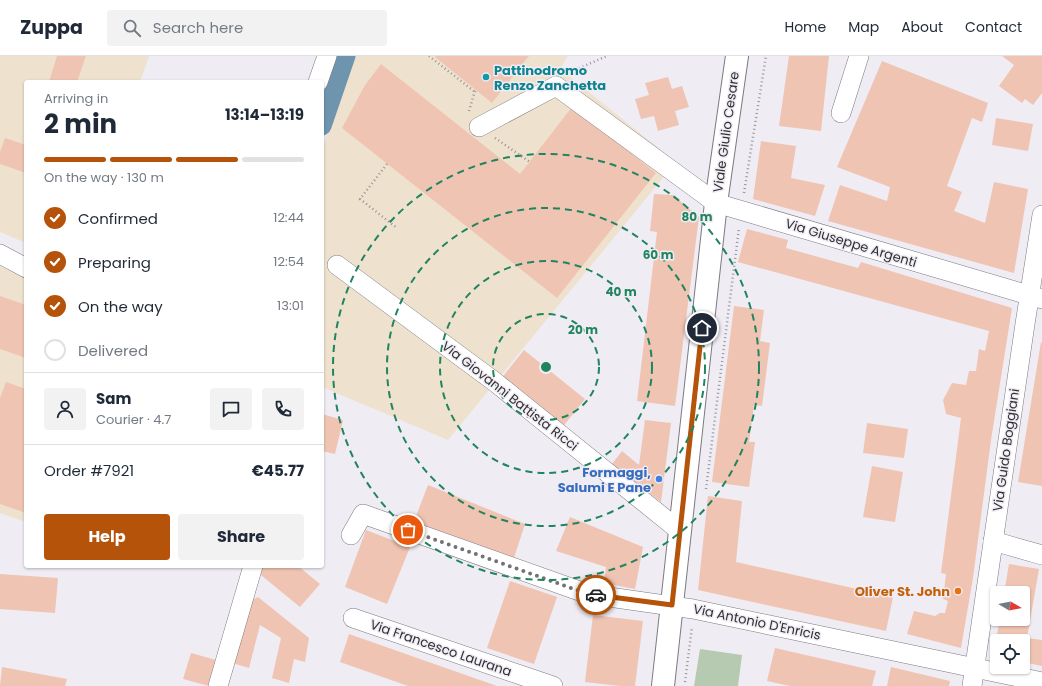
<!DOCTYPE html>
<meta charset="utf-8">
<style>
body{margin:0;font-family:Poppins,sans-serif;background:#f2f2f3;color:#1f2937;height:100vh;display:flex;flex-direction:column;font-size:15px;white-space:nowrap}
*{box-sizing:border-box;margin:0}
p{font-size:13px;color:#747a83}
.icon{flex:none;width:22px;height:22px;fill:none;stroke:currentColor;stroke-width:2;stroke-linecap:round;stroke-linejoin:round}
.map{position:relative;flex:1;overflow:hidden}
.sheet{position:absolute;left:24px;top:24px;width:300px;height:488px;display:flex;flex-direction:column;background:#fff;border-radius:4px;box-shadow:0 1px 3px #0004}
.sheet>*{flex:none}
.needle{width:26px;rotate:100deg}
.controls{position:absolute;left:990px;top:530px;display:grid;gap:8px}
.controls a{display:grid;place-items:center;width:40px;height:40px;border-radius:4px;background:#fff;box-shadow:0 1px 3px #0004;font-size:20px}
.pin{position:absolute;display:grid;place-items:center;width:34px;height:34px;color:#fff;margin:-17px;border:2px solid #fff;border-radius:50%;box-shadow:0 1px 4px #0007}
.courier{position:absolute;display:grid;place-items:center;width:40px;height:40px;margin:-20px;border:3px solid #b45309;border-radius:50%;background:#fff;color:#222;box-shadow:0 1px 5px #0007}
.head em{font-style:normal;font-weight:700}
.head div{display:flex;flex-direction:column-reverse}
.head{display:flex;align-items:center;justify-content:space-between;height:68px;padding:0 20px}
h1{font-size:26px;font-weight:700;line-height:30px}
.bar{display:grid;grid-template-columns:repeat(4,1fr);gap:6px 4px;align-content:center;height:48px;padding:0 20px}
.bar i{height:5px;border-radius:3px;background:#e0e1e3}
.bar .on{background:#b45309}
.bar p{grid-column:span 4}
.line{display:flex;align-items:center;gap:10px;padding:0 20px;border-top:1px solid #e0e1e3}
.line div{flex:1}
.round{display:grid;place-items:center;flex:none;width:42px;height:42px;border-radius:4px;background:#f2f2f3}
ol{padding:0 20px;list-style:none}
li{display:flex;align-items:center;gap:12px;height:44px}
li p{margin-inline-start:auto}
li .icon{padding:4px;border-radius:50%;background:#b45309;color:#fff;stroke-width:4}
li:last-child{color:#747a83}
li i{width:22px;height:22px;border:2px solid #e0e1e3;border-radius:50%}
.button{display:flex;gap:8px;margin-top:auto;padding:8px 20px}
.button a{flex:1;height:46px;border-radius:4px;background:#b45309;color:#fff;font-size:16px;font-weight:700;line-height:46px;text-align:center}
.button a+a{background:#f2f2f3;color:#1f2937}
header{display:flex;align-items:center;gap:24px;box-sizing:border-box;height:56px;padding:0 20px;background:#fff;border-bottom:1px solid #e0e1e3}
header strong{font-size:19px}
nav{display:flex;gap:22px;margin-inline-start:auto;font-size:14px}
.search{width:280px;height:36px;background:#f2f2f3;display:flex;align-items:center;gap:10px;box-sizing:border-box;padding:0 14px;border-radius:4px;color:#747a83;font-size:15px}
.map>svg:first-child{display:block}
.education{fill:#eee2ce}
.green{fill:#b6cab1}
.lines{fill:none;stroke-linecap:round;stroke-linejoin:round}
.canal{stroke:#6e95ad;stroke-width:19}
.building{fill:#f0c4b3}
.minor-casing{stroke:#7c7980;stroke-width:20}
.major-casing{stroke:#7c7980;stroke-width:24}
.path{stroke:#969399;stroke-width:2.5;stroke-dasharray:1 3;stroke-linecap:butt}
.minor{stroke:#fff;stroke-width:19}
.major{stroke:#fff;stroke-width:22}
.done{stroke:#747277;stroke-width:4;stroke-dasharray:0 7.2}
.route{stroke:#b45309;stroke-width:5}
.ring{fill:none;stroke:#20845e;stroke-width:2;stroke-dasharray:7 5}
.culture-dot{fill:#0f9aa8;stroke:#efecf4;stroke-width:1.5}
.shop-dot{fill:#3f7fe0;stroke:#efecf4;stroke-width:1.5}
.food-dot{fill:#e8710a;stroke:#efecf4;stroke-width:1.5}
.labels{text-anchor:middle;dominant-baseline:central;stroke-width:3;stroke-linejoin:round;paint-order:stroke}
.culture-label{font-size:13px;font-weight:bold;fill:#0d838f;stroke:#efecf4;text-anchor:start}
.street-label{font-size:13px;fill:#323033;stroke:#efecf4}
.shop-label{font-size:13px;font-weight:bold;fill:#366cbe;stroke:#efecf4;text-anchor:end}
.food-label{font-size:13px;font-weight:bold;fill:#c56008;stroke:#efecf4;text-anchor:end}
.centre{fill:#20845e;stroke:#efecf4;stroke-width:2}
.ring-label{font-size:12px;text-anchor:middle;font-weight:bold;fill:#20845e;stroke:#efecf4;stroke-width:3;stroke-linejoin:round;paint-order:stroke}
</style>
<header>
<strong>Zuppa</strong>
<div class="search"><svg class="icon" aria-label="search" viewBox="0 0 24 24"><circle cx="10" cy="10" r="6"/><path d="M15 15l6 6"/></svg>Search here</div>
<nav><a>Home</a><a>Map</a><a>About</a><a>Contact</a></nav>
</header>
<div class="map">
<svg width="1042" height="630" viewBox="0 0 1042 630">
<rect width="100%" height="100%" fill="#efecf4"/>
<!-- education -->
<g class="education">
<path d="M0 0H149L140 26H26V187L0 176Z"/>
<path d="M354 0H568L560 13 676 106 448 384 322 331V94Z"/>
<path d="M0 210 26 223V466L0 457Z"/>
</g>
<!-- green -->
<path class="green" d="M700 593 742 599 738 630H694Z"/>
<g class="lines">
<!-- canal -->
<path class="canal" d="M322 70 346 0"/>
</g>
<!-- building -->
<g class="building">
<path d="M57 0H86L77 26H49Z"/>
<path d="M436 0H529L492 47 435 1Z"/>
<path d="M789 0H829L821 75 779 70Z"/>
<path d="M1002 0H1042V37L1033 49 1025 43 1022 47 999 30 1014 9Z"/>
<path d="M882 5 988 47 982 66 972 62 947 130 962 136 954 155 985 167 994 126 1028 133 1014 217 828 165 840 129 887 145 890 131 837 111Z"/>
<path d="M381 8 520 118 572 51 656 117 557 242 342 72 365 29Z"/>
<path d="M668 21 672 33 682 30 689 51 675 55 679 69 658 75 654 60 641 63 635 43 649 39 645 27Z"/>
<path d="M996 62 1033 68 1028 95 992 89Z"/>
<path d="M5 82 26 89V117L0 108V96Z"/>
<path d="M761 85 796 90 791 122 825 129 815 160 753 143Z"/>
<path d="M654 138 673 139 699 161 675 350 637 345 657 176 650 175Z"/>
<path d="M747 173 788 184 786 192 858 212 861 206 1012 252 991 384 973 522 961 592 907 578 914 555 935 560 940 557H945L948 545 943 543 946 518 941 517 961 362 946 358 943 344 952 327 966 329 969 315H976L979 293 985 295 989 275 738 206Z"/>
<path d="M0 240 26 249V302L0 293Z"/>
<path d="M734 250 764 254 760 285 770 287 762 350 754 349 749 386H755L749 431 712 426Z"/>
<path d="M1041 286 1042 287V430L1018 426Z"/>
<path d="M524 294 585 343 561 373 500 324Z"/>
<path d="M6 326 26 333V457L0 448V342Z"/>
<path d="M322 358 343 364 335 398 322 395Z"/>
<path d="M645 364 671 367 661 446 612 408 622 395 639 409Z"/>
<path d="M867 367 908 373 904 402 863 397Z"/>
<path d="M872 410 903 416 895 466 863 461Z"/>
<path d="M428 429 525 468 513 505 413 468Z"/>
<path d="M708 440 742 445 736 506 893 541 886 575 698 534Z"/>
<path d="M570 461 643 491 635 533 604 527 606 511 556 495Z"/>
<path d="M366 474 410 491 387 548 345 531Z"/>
<path d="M1009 508 1039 513 1027 582 1042 584V610L1023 606V585H997V601L993 600 1000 563H1023V537H1004Z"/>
<path d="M259 510H298L320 528 300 551 256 515Z"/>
<path d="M0 518 58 522 55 557 0 553Z"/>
<path d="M510 525 557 541 534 608 487 592Z"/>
<path d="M258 541 309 582 305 606 294 603 289 627 272 622 281 582 260 569 249 612 229 606 246 547Z"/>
<path d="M593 559 643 565 635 630H620L585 626Z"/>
<path d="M349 578 497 630H408L340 606Z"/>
<path d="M775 592 876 615 872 630H790L767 625Z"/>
<path d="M191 597 216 604 209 630 183 623Z"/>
<path d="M2 611 67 623 65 630H0Z"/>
<path d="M891 611 950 625 949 630H887Z"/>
</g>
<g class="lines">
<!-- minor casing -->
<g class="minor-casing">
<g id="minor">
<path d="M318 26 327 0"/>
<path d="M841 57 859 0"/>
<path d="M479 71 556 30 716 147 1042 243"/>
<path d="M0 198 26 212"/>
<path d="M337 209 495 326 680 475"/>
<path d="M351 479 363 458 588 538 693 553 1042 626"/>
<path d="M993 485 1042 499"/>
<path d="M353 562 553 630"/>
<path d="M218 630 253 510"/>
<path d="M972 630 1025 268 1042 159"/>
</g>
</g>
<!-- major casing -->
<g class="major-casing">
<path id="major" d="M663 630 716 147 737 0"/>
</g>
<!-- path -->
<g class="path">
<path d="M429 0 475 36"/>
<path d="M568 17 607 0"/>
<path d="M469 55 474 38 476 34"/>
<path d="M495 82 530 106"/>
<path d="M387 108 360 143 397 172"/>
<path d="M744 137 766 0"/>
<path d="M706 433 739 172"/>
<path d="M685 626 692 571"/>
</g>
<!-- minor -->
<use href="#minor" class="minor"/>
<!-- major -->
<use href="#major" class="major"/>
</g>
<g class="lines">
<!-- done -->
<path class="done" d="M408 474 588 538 596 539"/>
<!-- route -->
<path class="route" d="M596 539 672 549 702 272"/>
</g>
<!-- distance rings -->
<g class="ring">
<circle cx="546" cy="311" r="53"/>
<circle cx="546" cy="311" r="106"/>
<circle cx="546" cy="311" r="159"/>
<circle cx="546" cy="311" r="213"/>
</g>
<!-- markers -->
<circle class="culture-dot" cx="486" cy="21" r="4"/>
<circle class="shop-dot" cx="659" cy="423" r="4"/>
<circle class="food-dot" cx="958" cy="535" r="4"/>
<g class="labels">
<!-- culture labels -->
<g class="culture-label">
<text x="494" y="14">Pattinodromo<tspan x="494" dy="15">Renzo Zanchetta</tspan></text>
</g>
<!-- street labels -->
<g class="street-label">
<text transform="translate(726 76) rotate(-82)">Viale Giulio Cesare</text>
<text transform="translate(851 187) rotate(17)">Via Giuseppe Argenti</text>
<text transform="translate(510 340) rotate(38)">Via Giovanni Battista Ricci</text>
<text transform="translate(1006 394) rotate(-82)">Via Guido Boggiani</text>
<text transform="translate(757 566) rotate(12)">Via Antonio D'Enricis</text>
<text transform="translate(441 592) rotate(19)">Via Francesco Laurana</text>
</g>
<!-- shop labels -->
<g class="shop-label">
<text x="651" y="416">Formaggi,<tspan x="651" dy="15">Salumi E Pane</tspan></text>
</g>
<!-- food labels -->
<g class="food-label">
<text x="950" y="535">Oliver St. John</text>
</g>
</g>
<circle cx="546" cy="311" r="6" class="centre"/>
<g class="ring-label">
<text x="697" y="165">80 m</text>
<text x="658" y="203">60 m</text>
<text x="621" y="240">40 m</text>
<text x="583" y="278">20 m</text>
</g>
</svg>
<div class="controls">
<a><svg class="needle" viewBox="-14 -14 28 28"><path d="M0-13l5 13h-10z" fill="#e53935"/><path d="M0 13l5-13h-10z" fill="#747a83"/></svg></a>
<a><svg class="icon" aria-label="locate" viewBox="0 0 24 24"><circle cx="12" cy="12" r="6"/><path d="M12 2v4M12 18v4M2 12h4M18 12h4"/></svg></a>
</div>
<div class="pin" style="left:408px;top:474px;background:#ea580c"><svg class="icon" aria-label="bag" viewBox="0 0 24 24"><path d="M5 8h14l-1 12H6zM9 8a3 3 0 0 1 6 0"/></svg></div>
<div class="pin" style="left:702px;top:272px;background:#1f2937"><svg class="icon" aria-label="home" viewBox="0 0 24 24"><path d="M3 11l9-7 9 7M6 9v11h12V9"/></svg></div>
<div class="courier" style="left:596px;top:539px"><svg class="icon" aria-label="car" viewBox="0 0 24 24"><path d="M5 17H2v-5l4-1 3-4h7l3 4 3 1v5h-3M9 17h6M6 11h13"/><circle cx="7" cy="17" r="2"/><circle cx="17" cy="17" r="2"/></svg></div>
<section class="sheet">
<div class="head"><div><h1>2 min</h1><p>Arriving in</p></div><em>13:14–13:19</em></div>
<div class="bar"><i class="on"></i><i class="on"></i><i class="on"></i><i></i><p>On the way · 130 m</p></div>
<ol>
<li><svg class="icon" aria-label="check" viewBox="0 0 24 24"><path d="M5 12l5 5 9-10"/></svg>Confirmed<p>12:44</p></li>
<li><svg class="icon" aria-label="check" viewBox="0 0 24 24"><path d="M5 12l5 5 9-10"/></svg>Preparing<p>12:54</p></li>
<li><svg class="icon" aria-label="check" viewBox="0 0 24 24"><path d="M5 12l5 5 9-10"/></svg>On the way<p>13:01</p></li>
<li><i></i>Delivered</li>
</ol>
<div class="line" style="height:72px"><a class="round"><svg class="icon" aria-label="person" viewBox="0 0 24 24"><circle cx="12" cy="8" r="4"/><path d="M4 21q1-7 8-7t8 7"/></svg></a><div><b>Sam</b><p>Courier · 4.7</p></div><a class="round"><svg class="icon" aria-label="chat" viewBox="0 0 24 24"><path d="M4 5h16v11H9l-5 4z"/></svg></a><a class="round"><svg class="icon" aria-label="phone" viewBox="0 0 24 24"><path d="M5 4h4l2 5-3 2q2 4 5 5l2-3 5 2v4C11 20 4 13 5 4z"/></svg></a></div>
<div class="line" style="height:52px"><div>Order #7921</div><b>€45.77</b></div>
<div class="button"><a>Help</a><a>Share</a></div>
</section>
</div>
